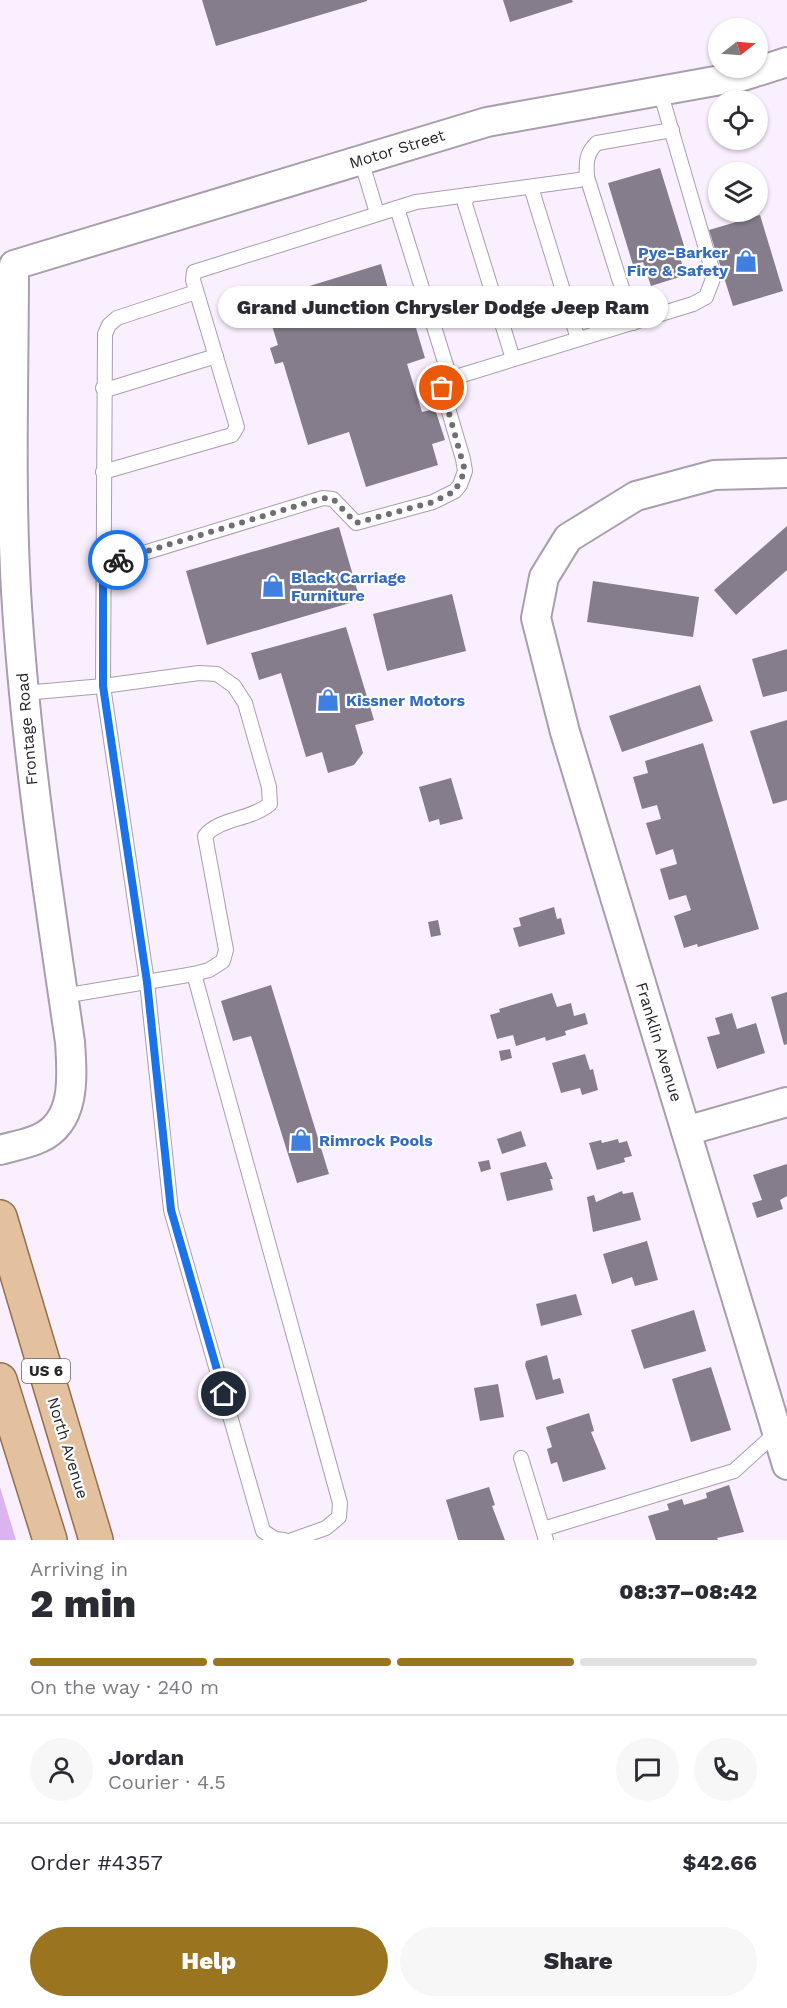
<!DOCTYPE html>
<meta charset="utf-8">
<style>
body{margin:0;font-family:"Work Sans",sans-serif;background:#f7f7f7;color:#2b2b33;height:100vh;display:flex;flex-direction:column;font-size:22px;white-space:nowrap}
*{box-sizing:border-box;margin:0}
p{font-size:20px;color:#7c7c81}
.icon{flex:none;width:33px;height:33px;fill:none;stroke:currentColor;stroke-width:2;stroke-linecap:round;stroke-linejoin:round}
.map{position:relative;height:1540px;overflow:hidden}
.sheet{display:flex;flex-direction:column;background:#fff;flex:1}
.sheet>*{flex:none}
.needle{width:39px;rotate:73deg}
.controls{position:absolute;left:708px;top:18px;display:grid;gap:12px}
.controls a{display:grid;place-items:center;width:60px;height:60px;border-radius:50%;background:#fff;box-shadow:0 2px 4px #0004;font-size:30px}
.pin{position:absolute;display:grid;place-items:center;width:51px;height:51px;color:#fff;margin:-26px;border:3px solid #fff;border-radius:50%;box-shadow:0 2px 6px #0007}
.courier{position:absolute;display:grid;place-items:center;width:60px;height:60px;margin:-30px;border:4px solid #1a73e8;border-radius:50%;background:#fff;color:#222;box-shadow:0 2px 8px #0007}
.bubble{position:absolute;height:42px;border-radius:21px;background:#fff;box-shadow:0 2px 4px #0004;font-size:20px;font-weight:800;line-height:42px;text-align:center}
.headline em{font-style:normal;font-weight:800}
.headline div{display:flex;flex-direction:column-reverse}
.headline{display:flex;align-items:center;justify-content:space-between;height:102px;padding:0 30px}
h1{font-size:39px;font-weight:800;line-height:45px}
.bar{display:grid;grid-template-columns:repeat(4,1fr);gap:9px 6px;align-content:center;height:72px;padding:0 30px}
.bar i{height:8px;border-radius:4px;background:#e1e1e2}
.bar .on{background:#9a741f}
.bar p{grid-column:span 4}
.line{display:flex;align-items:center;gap:15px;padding:0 30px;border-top:2px solid #e1e1e2}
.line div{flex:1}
.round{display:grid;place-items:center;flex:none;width:63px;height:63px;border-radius:32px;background:#f7f7f7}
.primary-button{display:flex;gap:12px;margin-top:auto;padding:12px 30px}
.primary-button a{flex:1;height:69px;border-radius:36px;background:#9a741f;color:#fff;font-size:24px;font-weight:800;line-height:69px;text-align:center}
.primary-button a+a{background:#f7f7f7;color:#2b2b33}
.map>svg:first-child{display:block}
.green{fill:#dab3ef}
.building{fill:#867d8c}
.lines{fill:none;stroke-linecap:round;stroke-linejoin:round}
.service-casing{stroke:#a89ead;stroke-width:16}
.minor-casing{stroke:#a89ead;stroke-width:32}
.primary-casing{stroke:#956e4c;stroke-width:36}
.service{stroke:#fff;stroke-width:14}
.minor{stroke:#fff;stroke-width:28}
.primary{stroke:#e3c09e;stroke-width:33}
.done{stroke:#716c75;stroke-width:6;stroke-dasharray:0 10.8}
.route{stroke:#1a73e8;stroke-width:8}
.labels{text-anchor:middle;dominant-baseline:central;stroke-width:4.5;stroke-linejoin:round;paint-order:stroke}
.shield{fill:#fff;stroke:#68666a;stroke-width:1.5}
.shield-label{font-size:15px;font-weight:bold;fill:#28252a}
.street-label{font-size:16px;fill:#28252a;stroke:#fff}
.shop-label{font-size:16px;font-weight:bold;fill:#366cbe;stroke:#fff;text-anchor:start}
</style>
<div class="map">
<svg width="787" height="1540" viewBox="0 0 787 1540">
<rect width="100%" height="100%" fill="#f9efff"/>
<!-- green -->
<path class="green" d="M0 1487 16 1540H0Z"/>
<!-- building -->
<g class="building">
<path d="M202 0H367V1L216 46Z"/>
<path d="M503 0H572L573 2 510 22Z"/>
<path d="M660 168 685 249 678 252 686 275 651 286 643 262 633 265 608 183Z"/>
<path d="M760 215 783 291 733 306 709 230Z"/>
<path d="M381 264 393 306 408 301 425 358 407 364 422 412 435 409 445 440 432 444 438 465 366 487 349 432 308 445 283 362 275 364 270 348 278 345 264 300Z"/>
<path d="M787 526V570L736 615 714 590Z"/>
<path d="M339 527 360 600 207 645 186 571Z"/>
<path d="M593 581 699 597 693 637 587 622Z"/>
<path d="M452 594 466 651 387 671 373 614Z"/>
<path d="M346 627 374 720 355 725 363 753 354 765 328 773 322 752 306 757 281 673 259 680 251 653Z"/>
<path d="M787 649V691L763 697 752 659Z"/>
<path d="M700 685 713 721 622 752 609 716Z"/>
<path d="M787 720V800L773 804 750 731Z"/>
<path d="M703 743 759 929 698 947 697 944 684 948 674 916 691 910 686 895 669 900 660 869 677 864 673 849 656 855 646 823 661 819 657 805 642 809 633 777 648 773 645 761Z"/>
<path d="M451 778 463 819 440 825 439 819 429 822 419 787Z"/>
<path d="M554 907 557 919 561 918 565 934 519 947 513 928 521 926 519 918Z"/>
<path d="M438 920 441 935 431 937 428 922Z"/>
<path d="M271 985 329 1174 297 1183 251 1036 233 1041 221 1001Z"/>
<path d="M787 992V1044L784 1045 771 997Z"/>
<path d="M552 993 557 1007 571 1003 574 1016 585 1013 588 1024 565 1031 566 1035 546 1041 545 1037 516 1046 513 1035 497 1039 490 1015 500 1012 499 1009Z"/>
<path d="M732 1013 737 1029 756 1023 765 1053 717 1069 707 1037 720 1034 715 1018Z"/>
<path d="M510 1049 512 1058 501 1061 499 1051Z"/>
<path d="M585 1054 590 1070 593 1069 598 1090 582 1095 580 1088 561 1093 552 1063Z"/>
<path d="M521 1131 526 1146 502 1154 497 1139Z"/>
<path d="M618 1139 619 1143 627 1141 632 1156 624 1158 625 1162 597 1170 589 1143 601 1140 602 1143Z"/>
<path d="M489 1160 491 1169 481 1172 478 1162Z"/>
<path d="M546 1162 553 1179H550L553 1190 507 1201 500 1173Z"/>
<path d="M787 1164V1196L780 1200 783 1209 757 1218 752 1203 762 1200 753 1175Z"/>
<path d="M622 1191 623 1194 633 1192 641 1220 593 1232 587 1197 594 1195 596 1202Z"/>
<path d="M647 1241 658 1280 635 1286 632 1277 612 1284 603 1254Z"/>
<path d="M576 1294 582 1315 541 1326 536 1304Z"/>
<path d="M694 1310 706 1351 644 1369 631 1330Z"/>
<path d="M547 1355 553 1380 560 1378 564 1393 536 1400 525 1365 526 1361Z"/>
<path d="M711 1367 731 1430 691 1442 672 1379Z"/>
<path d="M498 1384 504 1417 480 1421 474 1388Z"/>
<path d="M589 1413 594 1431 591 1432 606 1469 563 1482 557 1462 551 1464 547 1449 552 1447 546 1427Z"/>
<path d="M729 1485 744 1532 717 1538 718 1540H656L648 1516 669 1510 667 1504 682 1499 684 1505 707 1498 706 1493Z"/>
<path d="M489 1487 495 1505 492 1506 505 1540H458L446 1500Z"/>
</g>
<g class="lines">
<!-- service casing -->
<g class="service-casing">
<g id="service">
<path d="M361 160 377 213"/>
<path d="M587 177 633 323"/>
<path d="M531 187 578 339"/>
<path d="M467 195 465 204 513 359"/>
<path d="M397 208 450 378"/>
<path d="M196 292 117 318 109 325 105 334 103 686 147 982 171 1210 263 1531 275 1539 284 1540"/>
<path d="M103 388 109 389 216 356"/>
<path d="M103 472 232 435 237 427 193 280 194 272 416 202 579 180 587 177C586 163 586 153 597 143L672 130"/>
<path d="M103 561 111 563 323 498 333 499 356 523 433 502 455 491 460 485 465 471 463 459 442 388 446 380 693 304 706 297 714 276 660 91"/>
<path d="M24 693 103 686 199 673 217 674 234 686 245 703 269 787 270 804C251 820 219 818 205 836L226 950 223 961 209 970 194 974 63 996"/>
<path d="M194 974 340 1503 339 1517 326 1528 292 1540"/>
<path d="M521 1458 546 1540"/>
<path d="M543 1529 734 1471 777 1432"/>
</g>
</g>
<!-- minor casing -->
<g class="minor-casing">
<g id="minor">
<path d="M787 473 714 475 636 496 568 538 544 577 536 618 565 732 787 1465"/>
<path d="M686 1131 787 1102"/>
<path d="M0 1150C13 1146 28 1144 40 1138 77 1121 72 1074 70 1042 48 892 25 743 16 591 10 483 14 373 14 265L487 122 743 76 787 62"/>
</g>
</g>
<!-- primary casing -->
<g class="primary-casing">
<g id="primary">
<path d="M0 1217 96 1540"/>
<path d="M0 1380 50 1540"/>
</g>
</g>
<!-- service -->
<use href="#service" class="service"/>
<!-- minor -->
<use href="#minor" class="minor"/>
<!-- primary -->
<use href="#primary" class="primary"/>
</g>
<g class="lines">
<!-- done -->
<path class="done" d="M118 560 323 498 333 499 356 523 433 502 455 491 465 471 442 388"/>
<!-- route -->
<path class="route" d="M118 560 103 561V686L147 982 171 1210 224 1394"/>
</g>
<!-- icons -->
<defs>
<g id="shop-bare" transform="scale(1.8)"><path d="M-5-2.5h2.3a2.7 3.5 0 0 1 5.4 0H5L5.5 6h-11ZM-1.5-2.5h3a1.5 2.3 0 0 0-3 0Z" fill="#3f7fe0" stroke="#fff" stroke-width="2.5" paint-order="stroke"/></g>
</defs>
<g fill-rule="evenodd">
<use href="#shop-bare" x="746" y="261"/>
<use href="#shop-bare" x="273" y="586"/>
<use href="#shop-bare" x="328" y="700"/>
<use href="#shop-bare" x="301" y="1140"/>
</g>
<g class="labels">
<!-- shield labels -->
<rect class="shield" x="22" y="1359" width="48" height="24" rx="4.5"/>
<g class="shield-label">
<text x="46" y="1371">US 6</text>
</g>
<!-- street labels -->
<g class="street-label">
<text transform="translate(397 149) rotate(-17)">Motor Street</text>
<text transform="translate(27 729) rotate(-95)">Frontage Road</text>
<text transform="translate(659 1042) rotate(73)">Franklin Avenue</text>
<text transform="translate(68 1448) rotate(73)">North Avenue</text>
</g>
<!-- shop labels -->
<g class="shop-label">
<text x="728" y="252" text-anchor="end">Pye-Barker<tspan x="728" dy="18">Fire &amp; Safety</tspan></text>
<text x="291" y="577">Black Carriage<tspan x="291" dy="18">Furniture</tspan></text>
<text x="346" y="700">Kissner Motors</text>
<text x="319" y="1140">Rimrock Pools</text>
</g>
</g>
</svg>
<div class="controls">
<a><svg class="needle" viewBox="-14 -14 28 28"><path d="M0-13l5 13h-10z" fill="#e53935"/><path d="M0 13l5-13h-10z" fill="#7c7c81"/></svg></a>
<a><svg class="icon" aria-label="locate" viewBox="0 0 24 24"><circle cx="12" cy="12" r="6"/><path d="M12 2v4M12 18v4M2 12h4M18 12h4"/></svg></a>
<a><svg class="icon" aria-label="layers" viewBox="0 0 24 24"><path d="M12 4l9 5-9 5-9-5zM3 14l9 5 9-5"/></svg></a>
</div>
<div class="pin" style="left:442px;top:388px;background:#ea580c"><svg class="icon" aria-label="bag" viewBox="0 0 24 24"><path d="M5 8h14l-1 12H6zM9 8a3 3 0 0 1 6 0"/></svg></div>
<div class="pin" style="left:224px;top:1394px;background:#1f2937"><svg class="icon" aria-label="home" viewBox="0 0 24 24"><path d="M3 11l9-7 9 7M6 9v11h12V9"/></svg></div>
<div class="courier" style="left:118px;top:560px"><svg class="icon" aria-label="bike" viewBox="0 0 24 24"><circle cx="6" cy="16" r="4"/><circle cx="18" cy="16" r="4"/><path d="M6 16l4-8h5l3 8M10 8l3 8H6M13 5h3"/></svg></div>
<div class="bubble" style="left:218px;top:286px;width:450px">Grand Junction Chrysler Dodge Jeep Ram</div>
</div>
<section class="sheet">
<div class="headline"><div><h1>2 min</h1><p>Arriving in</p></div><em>08:37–08:42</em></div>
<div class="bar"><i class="on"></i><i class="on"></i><i class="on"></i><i></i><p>On the way · 240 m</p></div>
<div class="line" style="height:108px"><a class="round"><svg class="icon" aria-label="person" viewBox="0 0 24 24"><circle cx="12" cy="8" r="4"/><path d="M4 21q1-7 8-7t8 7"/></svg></a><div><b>Jordan</b><p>Courier · 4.5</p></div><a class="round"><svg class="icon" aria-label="chat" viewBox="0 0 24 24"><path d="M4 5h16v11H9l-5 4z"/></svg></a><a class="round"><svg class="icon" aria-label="phone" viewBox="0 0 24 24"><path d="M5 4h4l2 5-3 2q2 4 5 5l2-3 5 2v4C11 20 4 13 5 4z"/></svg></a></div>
<div class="line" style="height:78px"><div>Order #4357</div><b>$42.66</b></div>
<div class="primary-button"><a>Help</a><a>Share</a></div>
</section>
